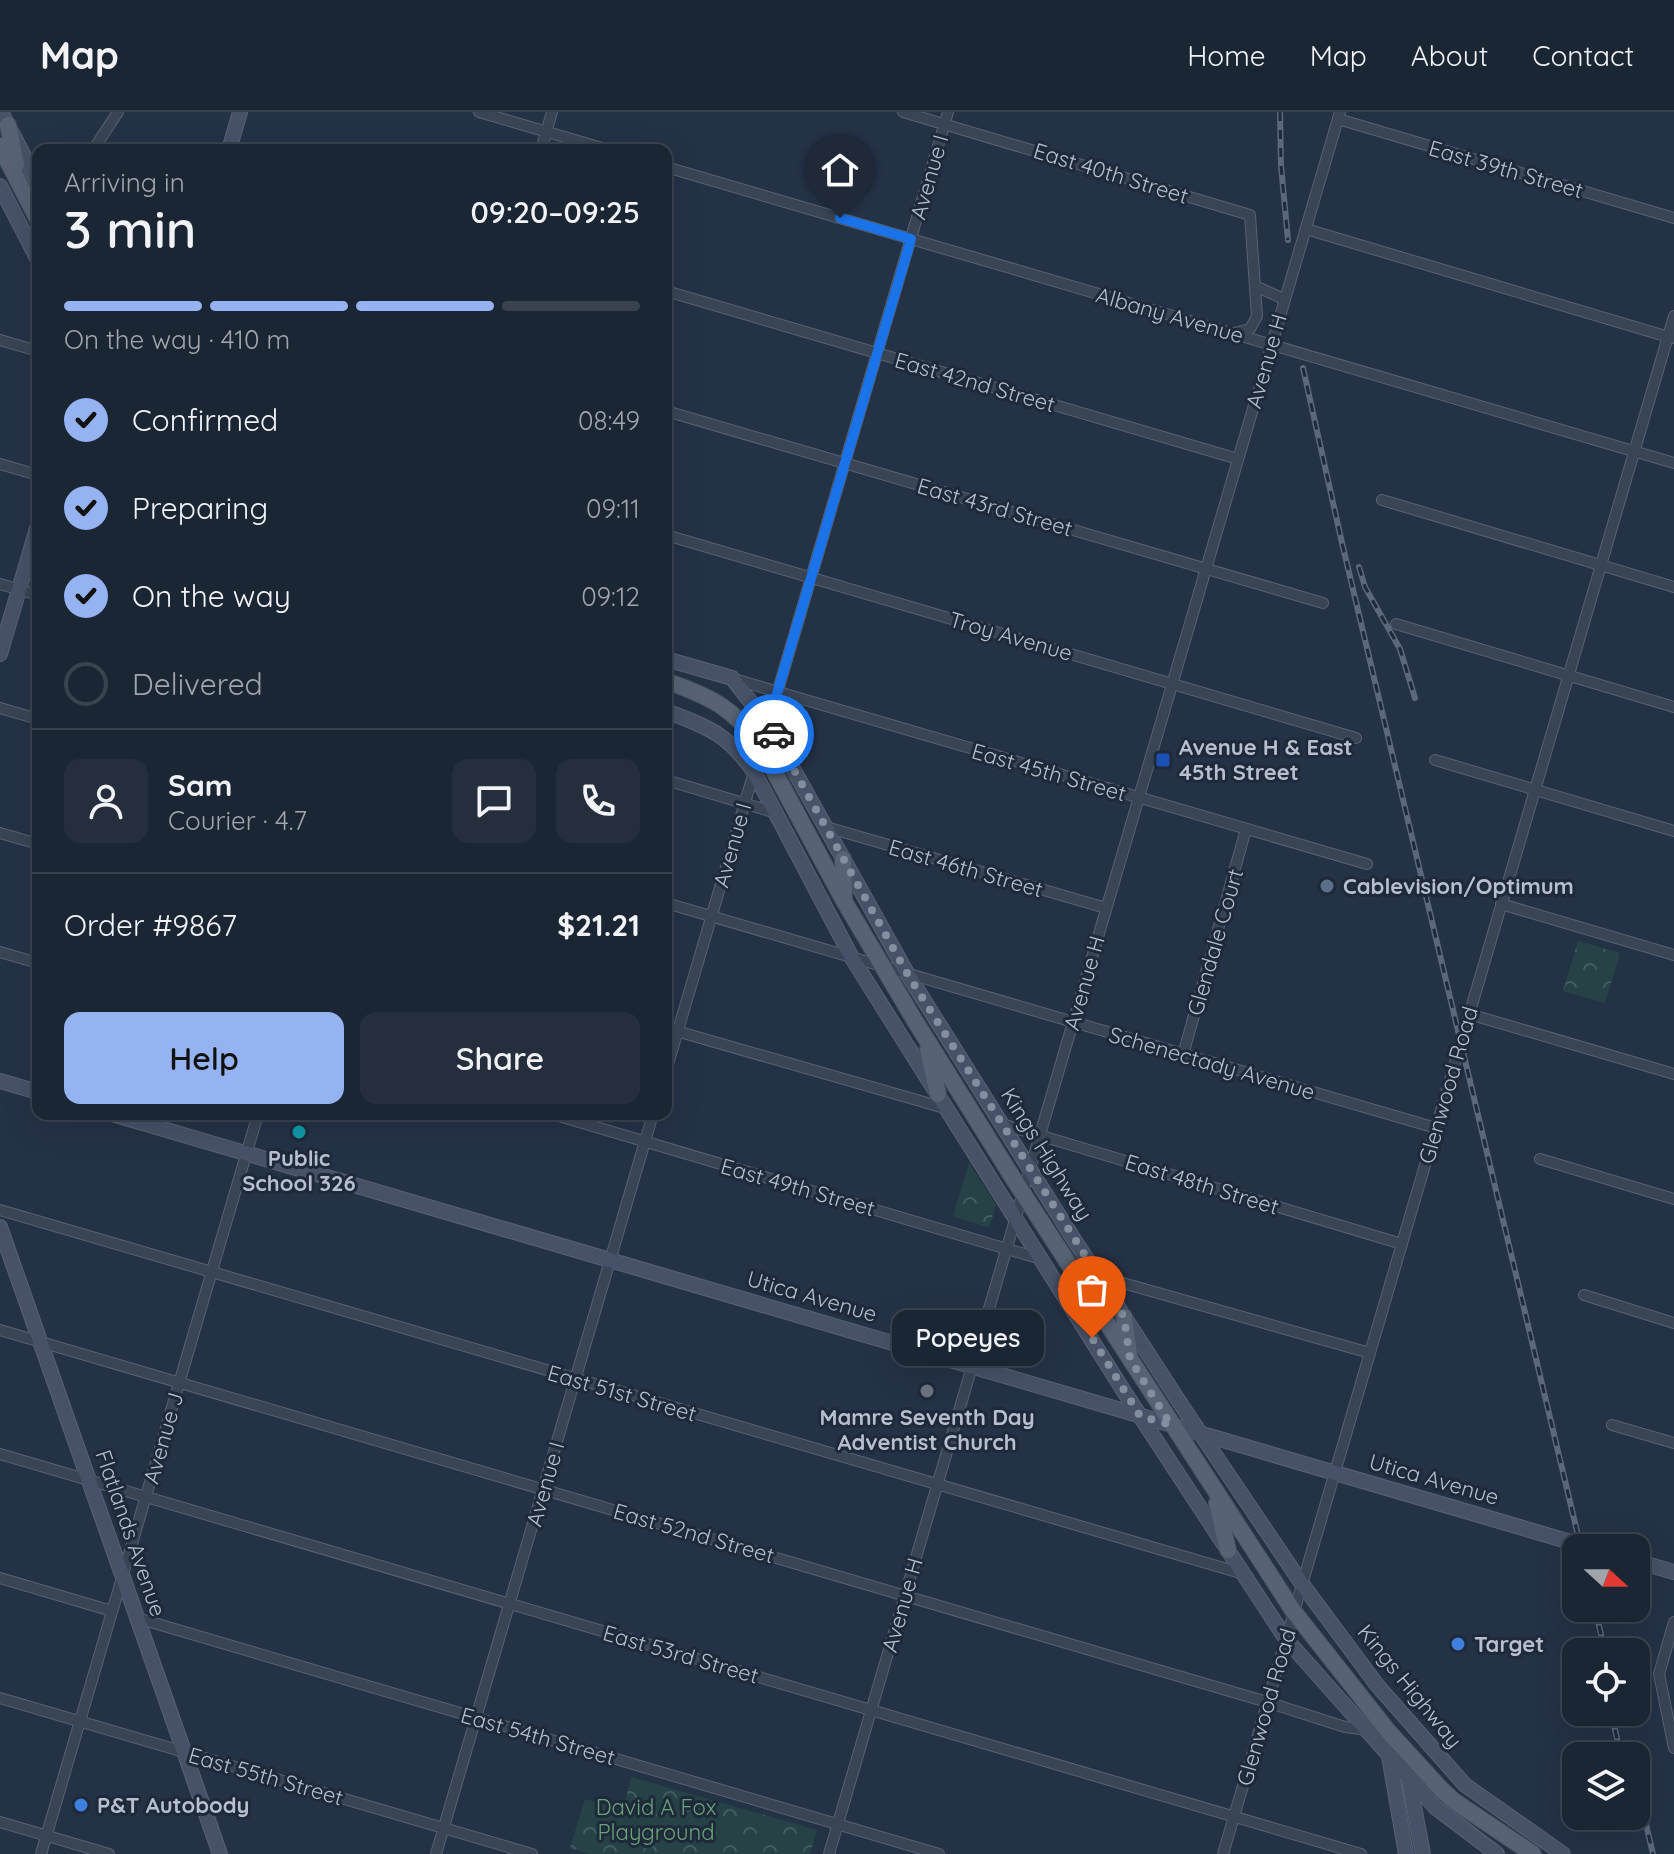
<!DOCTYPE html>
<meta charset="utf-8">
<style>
body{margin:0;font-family:Quicksand,sans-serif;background:#242e3c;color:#f1f3f6;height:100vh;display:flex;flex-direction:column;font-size:30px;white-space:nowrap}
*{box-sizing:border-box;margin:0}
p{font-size:26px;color:#a0a5ac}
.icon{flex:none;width:44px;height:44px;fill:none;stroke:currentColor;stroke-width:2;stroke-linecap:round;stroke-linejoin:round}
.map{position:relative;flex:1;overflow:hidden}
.details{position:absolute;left:32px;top:32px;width:640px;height:976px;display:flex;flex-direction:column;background:#1b2634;border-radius:16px;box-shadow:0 8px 32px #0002,0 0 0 2px #39434f}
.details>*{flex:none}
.needle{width:52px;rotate:111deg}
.buttons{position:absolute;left:1562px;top:1422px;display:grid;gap:16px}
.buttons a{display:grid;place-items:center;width:88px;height:88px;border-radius:16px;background:#1b2634;box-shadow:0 8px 32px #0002,0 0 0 2px #39434f;font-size:40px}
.pin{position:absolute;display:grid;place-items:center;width:68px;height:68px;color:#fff;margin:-82px -34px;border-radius:50% 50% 50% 0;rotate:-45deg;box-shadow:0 0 8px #0007}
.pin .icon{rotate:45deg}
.courier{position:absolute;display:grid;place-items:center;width:80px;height:80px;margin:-40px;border:6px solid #1a73e8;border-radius:50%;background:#fff;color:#222;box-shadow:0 2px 10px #0007}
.bubble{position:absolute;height:56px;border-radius:16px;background:#1b2634;box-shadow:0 8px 32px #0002,0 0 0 2px #39434f;font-size:26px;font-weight:600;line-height:56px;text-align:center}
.overview em{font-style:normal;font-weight:600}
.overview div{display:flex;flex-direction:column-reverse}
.overview{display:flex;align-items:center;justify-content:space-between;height:136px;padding:0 32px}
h1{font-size:52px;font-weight:600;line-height:60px}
.bar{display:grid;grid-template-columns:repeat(4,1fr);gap:12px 8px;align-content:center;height:96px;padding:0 32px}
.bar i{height:10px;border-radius:6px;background:#39434f}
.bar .active{background:#95b2f1}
.bar p{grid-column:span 4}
.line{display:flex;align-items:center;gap:20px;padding:0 32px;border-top:2px solid #39434f}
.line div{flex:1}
.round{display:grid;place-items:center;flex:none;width:84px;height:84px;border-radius:16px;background:#242e3c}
ol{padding:0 32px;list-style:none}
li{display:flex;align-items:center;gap:24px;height:88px}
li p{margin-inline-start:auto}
li .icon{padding:8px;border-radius:50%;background:#95b2f1;color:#111;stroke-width:4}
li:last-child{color:#a0a5ac}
li i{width:44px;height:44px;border:4px solid #39434f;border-radius:50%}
.primary-button{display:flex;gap:16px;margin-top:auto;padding:16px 32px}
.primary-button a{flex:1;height:92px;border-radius:16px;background:#95b2f1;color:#111;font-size:32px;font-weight:600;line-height:92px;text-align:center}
.primary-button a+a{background:#242e3c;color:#f1f3f6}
header{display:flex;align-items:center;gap:48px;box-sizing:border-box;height:112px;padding:0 40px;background:#1b2634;border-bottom:2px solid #39434f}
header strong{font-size:38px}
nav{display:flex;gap:44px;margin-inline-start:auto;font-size:28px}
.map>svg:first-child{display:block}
.park{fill:url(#park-crowns)}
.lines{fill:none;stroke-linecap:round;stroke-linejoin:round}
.street-casing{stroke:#586272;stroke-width:12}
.secondary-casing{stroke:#586272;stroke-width:16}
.primary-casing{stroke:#434d5e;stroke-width:18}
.street{stroke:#394455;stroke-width:10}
.secondary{stroke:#475268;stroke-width:14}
.primary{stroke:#576375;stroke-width:16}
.rail-casing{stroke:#5b687c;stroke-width:6}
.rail{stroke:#1e293a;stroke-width:3;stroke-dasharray:9;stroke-linecap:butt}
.done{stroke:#848e9e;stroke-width:8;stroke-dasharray:0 14.4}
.route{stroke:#1a73e8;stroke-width:10}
.transit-dot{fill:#1a4fb4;stroke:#1e293a;stroke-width:3}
.service-dot{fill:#5c6f8a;stroke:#1e293a;stroke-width:3}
.culture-dot{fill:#0f9aa8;stroke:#1e293a;stroke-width:3}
.worship-dot{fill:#6b7280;stroke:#1e293a;stroke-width:3}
.shop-dot{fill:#3f7fe0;stroke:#1e293a;stroke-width:3}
.labels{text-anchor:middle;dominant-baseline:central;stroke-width:6;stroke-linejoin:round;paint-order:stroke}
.street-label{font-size:22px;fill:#b7bfce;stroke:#1e293a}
.poi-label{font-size:22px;font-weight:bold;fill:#b7bfce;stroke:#1e293a;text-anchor:start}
.park-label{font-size:22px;fill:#6ba279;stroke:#1e293a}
</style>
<header>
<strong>Map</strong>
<nav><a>Home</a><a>Map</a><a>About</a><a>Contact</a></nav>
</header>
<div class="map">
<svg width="1674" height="1742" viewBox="0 0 1674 1742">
<defs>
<pattern id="park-crowns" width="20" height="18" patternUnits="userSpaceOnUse" patternTransform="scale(2)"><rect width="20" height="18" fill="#264247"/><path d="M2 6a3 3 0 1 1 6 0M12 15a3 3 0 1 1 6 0" fill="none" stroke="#435c60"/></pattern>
</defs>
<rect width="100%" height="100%" fill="#243246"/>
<!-- park -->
<g class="park">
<path d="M1578 829 1620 841 1605 891 1563 879Z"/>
<path d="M969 1051 996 1093 989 1116 953 1104Z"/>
<path d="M631 1665 817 1718 810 1742H590L570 1736 585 1687 623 1698Z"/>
</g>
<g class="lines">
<!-- street casing -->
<g class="street-casing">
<g id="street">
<path d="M479 0 609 38"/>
<path d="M903 0 1250 103 1257 204 1250 217 1234 221"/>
<path d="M1338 7 1674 106"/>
<path d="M93 38 118 0"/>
<path d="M541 38 552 0"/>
<path d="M666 55 1674 351"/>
<path d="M1306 117 1672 226"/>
<path d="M1255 174 1284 187"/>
<path d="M666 179 1238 347"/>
<path d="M0 228 38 239"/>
<path d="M666 299 1323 491"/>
<path d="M0 352 38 363"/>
<path d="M1382 388 1674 475"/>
<path d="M666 423 1356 626"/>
<path d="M0 472 38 483"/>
<path d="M1396 512 1674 595"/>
<path d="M734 567 1367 752"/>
<path d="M0 596 38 607"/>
<path d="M1435 648 1674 719"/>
<path d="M666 668 773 700"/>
<path d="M826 715 1106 796"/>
<path d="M0 721 38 732"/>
<path d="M666 791 1436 1016"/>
<path d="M1501 792 1674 843"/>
<path d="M0 840 38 851"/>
<path d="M1469 902 1674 962"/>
<path d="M666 916 948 997"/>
<path d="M1183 943 1246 717"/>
<path d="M666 959 948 0"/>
<path d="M552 1002 1041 1147"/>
<path d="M1002 1012 1402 1132"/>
<path d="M1540 1047 1674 1087"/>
<path d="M0 1098 1244 1462"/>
<path d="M1098 1164 1370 1241"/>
<path d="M1584 1183 1674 1211"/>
<path d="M0 1218 1267 1590 1345 1615 1368 1618"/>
<path d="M1612 1313 1674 1331"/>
<path d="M0 1342 1361 1742"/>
<path d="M0 1466 112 1499"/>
<path d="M137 1506 939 1742"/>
<path d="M1674 1510 1659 1562 1674 1636"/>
<path d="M0 1586 532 1742"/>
<path d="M0 1710 109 1742"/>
<path d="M41 1742 258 1002"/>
<path d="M436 1742 653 1002"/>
<path d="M829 1742 1340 0"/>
<path d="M1223 1742 1674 204"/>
</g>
</g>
<!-- secondary casing -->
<g class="secondary-casing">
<g id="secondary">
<path d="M1 0 38 71"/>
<path d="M229 38 240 0"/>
<path d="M0 74 38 148"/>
<path d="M0 542 38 413"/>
<path d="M666 547 732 566 768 612 908 863 1073 1126 1184 1297 1302 1472 1377 1573 1465 1673 1563 1742"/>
<path d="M666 599C708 615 728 622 754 660L852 846 1123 1278 1286 1527 1435 1695 1497 1742"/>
<path d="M0 969 38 980"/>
<path d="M112 1002 1591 1436"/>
<path d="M0 1115 220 1742"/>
<path d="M1636 1449 1674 1460"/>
<path d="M1389 1644 1406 1742"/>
<path d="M1409 1668 1423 1742"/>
</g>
</g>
<!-- primary casing -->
<g class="primary-casing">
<g id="primary">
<path d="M8 13 16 53"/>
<path d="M0 34 38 108"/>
<path d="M666 569C709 584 735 596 761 635L844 789 915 909 1013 1066 1294 1500 1388 1619 1441 1677 1454 1689 1533 1742"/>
<path d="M843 747 844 787"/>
<path d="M928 937 938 982"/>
<path d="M1124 1205 1129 1241"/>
<path d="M1217 1391 1228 1438"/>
</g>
</g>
<!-- street -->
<use href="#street" class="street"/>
<!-- secondary -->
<use href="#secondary" class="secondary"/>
<!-- primary -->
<use href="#primary" class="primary"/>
<!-- rail casing -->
<g class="rail-casing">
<g id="rail">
<path d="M1280 0 1281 54 1288 128"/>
<path d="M1303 256 1342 431 1581 1436"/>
<path d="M1359 455 1365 475 1400 537 1415 586"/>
<path d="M1595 1496 1605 1540"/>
<path d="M1611 1600 1621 1644"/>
<path d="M1636 1670 1653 1742"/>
</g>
</g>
<!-- rail -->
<use href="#rail" class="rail"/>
</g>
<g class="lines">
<!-- done -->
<path class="done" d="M774 622 908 863 1124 1205 1130 1247 1171 1313 1140 1304 1092 1226"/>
<!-- route -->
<path class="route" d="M774 622 768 612 911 127 840 106"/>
</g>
<!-- markers -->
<rect class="transit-dot" x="1155" y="640" width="16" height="16" rx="4"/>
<circle class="service-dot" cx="1327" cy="774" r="8"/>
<circle class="culture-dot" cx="299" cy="1020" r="8"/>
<circle class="worship-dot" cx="927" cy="1279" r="8"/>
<g class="shop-dot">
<circle cx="1458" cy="1532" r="8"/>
<circle cx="81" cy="1693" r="8"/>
</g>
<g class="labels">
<!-- street labels -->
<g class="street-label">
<text transform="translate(1506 57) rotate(16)">East 39th Street</text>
<text transform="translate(1111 61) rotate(17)">East 40th Street</text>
<text transform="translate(929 65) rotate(-74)">Avenue I</text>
<text transform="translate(1170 203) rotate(16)">Albany Avenue</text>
<text transform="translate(1266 249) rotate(-74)">Avenue H</text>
<text transform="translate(975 270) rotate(16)">East 42nd Street</text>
<text transform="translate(995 395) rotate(16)">East 43rd Street</text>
<text transform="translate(1011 524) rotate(16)">Troy Avenue</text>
<text transform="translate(1049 660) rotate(16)">East 45th Street</text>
<text transform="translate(732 733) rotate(-74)">Avenue I</text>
<text transform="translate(966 756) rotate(16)">East 46th Street</text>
<text transform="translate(1215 830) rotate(-74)">Glendale Court</text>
<text transform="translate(1084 871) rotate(-74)">Avenue H</text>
<text transform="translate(1212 951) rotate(16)">Schenectady Avenue</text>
<text transform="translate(1448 973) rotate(-74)">Glenwood Road</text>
<text transform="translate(1047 1042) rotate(58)">Kings Highway</text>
<text transform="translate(1202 1072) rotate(17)">East 48th Street</text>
<text transform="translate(798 1075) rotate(16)">East 49th Street</text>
<text transform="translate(812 1184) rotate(16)">Utica Avenue</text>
<text transform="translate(622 1281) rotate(16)">East 51st Street</text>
<text transform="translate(163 1326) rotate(-74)">Avenue J</text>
<text transform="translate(1434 1367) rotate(16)">Utica Avenue</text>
<text transform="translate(545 1372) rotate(-74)">Avenue I</text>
<text transform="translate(131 1421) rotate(71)">Flatlands Avenue</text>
<text transform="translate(694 1421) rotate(16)">East 52nd Street</text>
<text transform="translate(902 1493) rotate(-74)">Avenue H</text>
<text transform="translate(681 1542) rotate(16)">East 53rd Street</text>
<text transform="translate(1410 1574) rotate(51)">Kings Highway</text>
<text transform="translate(1266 1595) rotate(-74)">Glenwood Road</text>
<text transform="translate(538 1624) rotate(16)">East 54th Street</text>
<text transform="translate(266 1664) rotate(16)">East 55th Street</text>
</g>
<!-- poi labels -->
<g class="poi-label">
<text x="1179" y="635">Avenue H &amp; East<tspan x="1179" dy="25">45th Street</tspan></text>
<text x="1343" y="774">Cablevision/Optimum</text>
<text x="299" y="1046" text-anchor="middle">Public<tspan x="299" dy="25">School 326</tspan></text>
<text x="927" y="1305" text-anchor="middle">Mamre Seventh Day<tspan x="927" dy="25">Adventist Church</tspan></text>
<text x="1474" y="1532">Target</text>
<text x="97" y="1693">P&amp;T Autobody</text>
</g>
<!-- park labels -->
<g class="park-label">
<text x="656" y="1695">David A Fox<tspan x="656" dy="25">Playground</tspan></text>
</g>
</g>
</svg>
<div class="buttons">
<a><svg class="needle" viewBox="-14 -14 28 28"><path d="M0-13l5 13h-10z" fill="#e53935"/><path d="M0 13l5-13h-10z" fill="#a0a5ac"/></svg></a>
<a><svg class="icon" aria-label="locate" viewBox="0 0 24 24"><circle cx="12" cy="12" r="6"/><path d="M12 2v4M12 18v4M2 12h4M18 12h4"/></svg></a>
<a><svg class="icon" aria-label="layers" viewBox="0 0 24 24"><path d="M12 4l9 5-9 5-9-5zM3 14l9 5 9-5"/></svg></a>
</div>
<div class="pin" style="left:1092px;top:1226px;background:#ea580c"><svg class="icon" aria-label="bag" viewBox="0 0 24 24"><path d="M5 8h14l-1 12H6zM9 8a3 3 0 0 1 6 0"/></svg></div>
<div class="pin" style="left:840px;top:106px;background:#1f2937"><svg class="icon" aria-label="home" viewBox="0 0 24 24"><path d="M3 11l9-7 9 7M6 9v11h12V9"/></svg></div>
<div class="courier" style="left:774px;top:622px"><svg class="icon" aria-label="car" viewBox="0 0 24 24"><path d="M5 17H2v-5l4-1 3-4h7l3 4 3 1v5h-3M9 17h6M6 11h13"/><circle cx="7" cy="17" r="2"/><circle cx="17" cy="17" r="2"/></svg></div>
<div class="bubble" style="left:892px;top:1198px;width:152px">Popeyes</div>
<section class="details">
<div class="overview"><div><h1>3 min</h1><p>Arriving in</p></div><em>09:20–09:25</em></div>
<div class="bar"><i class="active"></i><i class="active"></i><i class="active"></i><i></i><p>On the way · 410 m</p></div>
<ol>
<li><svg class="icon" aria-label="check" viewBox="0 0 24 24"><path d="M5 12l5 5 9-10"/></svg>Confirmed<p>08:49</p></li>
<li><svg class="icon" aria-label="check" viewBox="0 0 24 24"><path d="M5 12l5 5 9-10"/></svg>Preparing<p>09:11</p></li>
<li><svg class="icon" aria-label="check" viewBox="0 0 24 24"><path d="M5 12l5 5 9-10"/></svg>On the way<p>09:12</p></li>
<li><i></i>Delivered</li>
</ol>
<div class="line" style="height:144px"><a class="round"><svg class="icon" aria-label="person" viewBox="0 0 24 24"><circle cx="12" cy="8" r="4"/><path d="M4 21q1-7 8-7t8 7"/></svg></a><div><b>Sam</b><p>Courier · 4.7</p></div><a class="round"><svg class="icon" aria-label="chat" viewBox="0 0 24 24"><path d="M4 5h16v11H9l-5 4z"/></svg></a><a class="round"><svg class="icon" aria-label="phone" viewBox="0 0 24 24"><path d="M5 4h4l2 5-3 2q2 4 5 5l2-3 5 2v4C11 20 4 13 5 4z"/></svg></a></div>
<div class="line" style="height:104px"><div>Order #9867</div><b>$21.21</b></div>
<div class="primary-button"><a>Help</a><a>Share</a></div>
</section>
</div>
